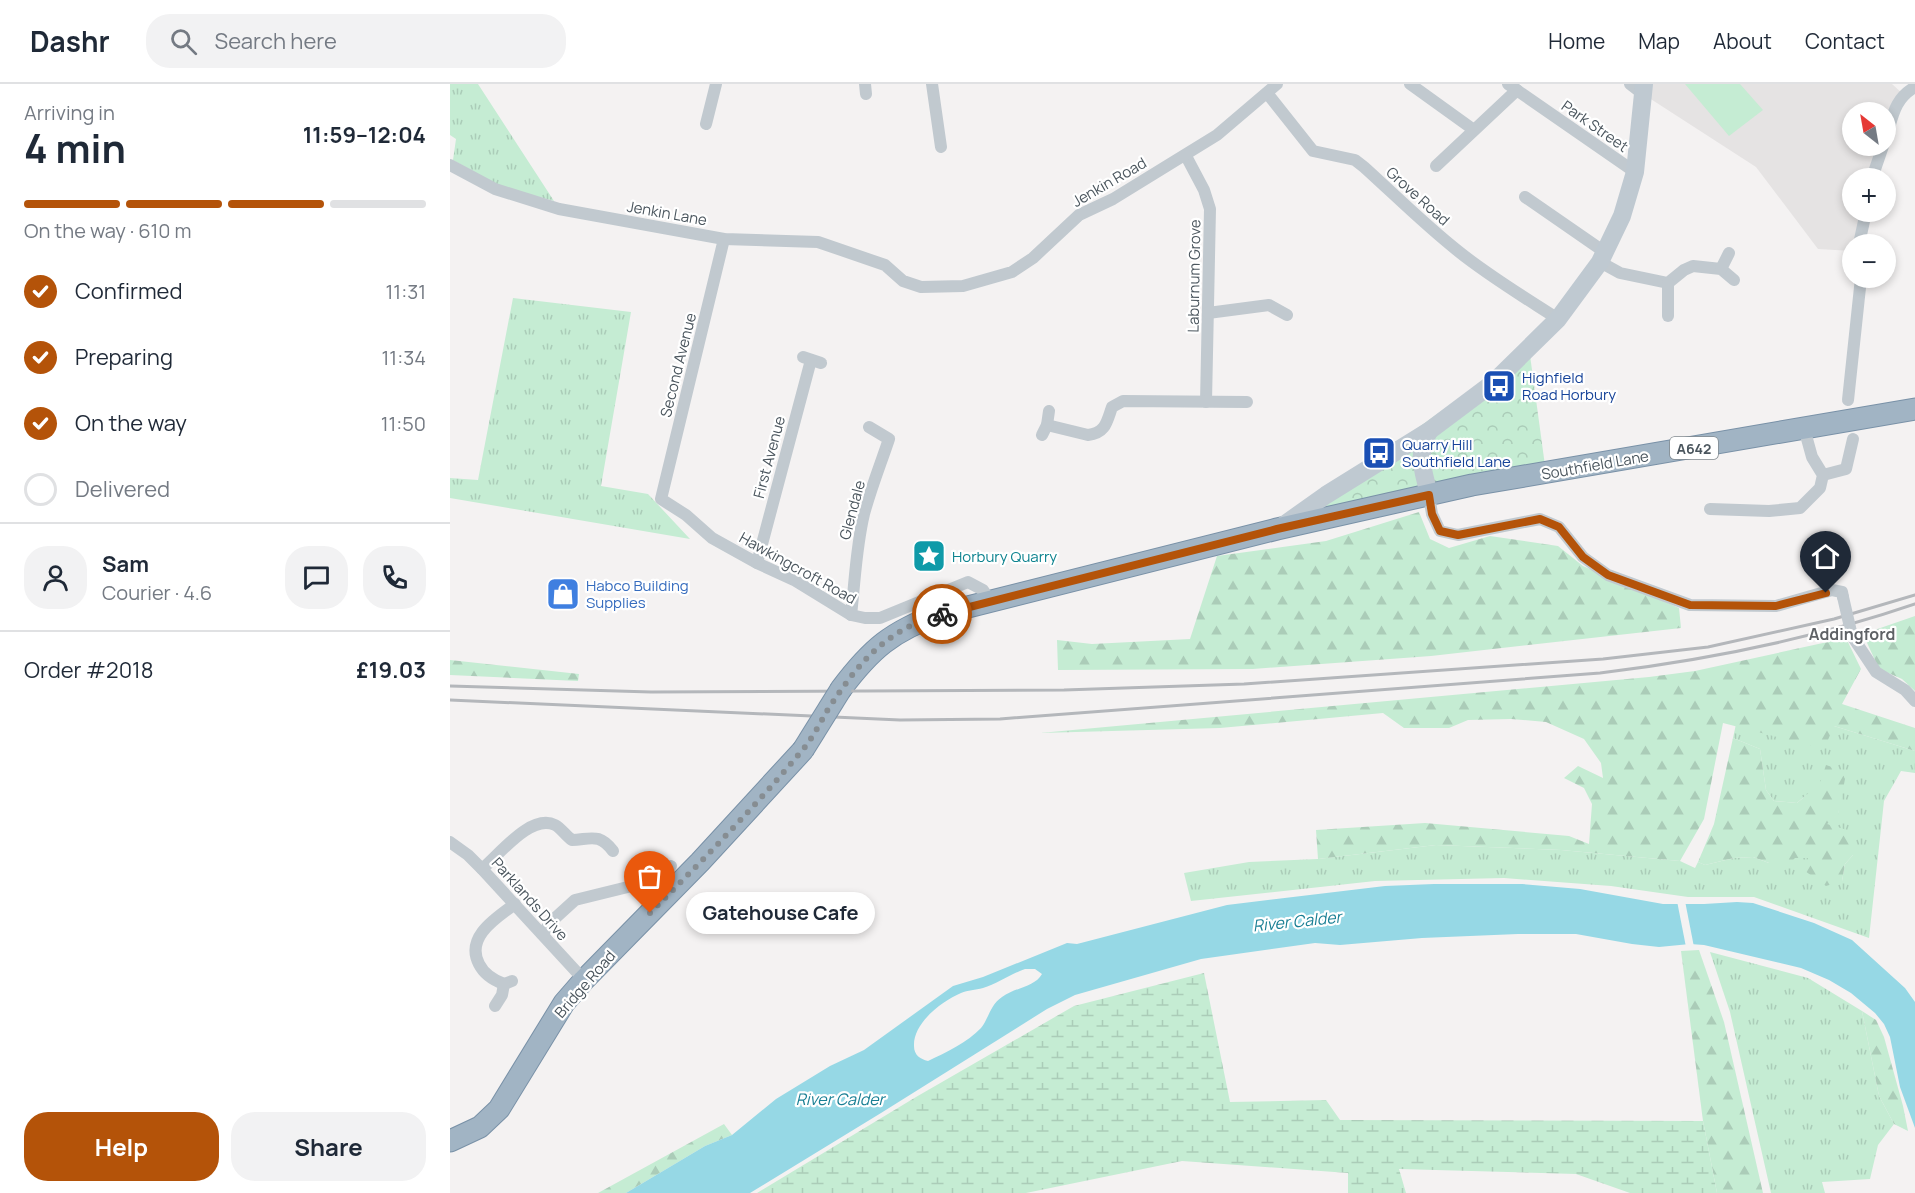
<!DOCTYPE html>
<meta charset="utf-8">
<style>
body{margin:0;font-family:Manrope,sans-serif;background:#f2f2f3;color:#1f2937;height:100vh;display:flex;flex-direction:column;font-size:22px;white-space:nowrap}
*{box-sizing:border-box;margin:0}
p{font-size:20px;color:#747a83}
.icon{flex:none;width:33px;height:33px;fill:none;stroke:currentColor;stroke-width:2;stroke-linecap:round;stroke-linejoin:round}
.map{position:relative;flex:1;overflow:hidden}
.details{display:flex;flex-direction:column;background:#fff;width:450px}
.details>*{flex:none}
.needle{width:39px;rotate:329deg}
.buttons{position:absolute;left:1392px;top:18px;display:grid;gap:12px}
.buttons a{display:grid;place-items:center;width:54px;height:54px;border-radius:50%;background:#fff;box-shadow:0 3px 9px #0003;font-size:30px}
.pin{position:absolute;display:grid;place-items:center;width:51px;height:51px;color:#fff;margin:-62px -26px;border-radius:50% 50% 50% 0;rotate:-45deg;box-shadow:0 0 6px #0007}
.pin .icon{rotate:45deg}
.courier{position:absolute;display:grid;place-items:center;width:60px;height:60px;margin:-30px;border:4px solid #b45309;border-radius:50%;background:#fff;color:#222;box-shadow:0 2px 8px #0007}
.bubble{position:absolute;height:42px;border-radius:21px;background:#fff;box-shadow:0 3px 9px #0003;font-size:20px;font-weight:700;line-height:42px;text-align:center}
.head em{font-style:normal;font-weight:700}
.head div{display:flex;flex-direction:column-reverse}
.head{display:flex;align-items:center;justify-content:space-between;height:102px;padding:0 24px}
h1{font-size:39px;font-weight:700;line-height:45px}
.bar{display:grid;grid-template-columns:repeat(4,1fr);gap:9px 6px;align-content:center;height:72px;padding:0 24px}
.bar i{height:8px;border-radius:4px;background:#e0e1e3}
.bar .current{background:#b45309}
.bar p{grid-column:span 4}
.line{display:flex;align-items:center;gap:15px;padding:0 24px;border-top:2px solid #e0e1e3}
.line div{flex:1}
.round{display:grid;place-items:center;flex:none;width:63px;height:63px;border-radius:24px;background:#f2f2f3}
ol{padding:0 24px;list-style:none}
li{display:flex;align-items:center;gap:18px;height:66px}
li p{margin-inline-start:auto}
li .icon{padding:6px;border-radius:50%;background:#b45309;color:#fff;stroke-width:4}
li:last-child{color:#747a83}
li i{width:33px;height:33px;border:3px solid #e0e1e3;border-radius:50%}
.cta{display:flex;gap:12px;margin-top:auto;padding:12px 24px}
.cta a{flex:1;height:69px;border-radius:24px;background:#b45309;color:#fff;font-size:24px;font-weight:700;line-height:69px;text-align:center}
.cta a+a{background:#f2f2f3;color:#1f2937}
header{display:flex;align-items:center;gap:36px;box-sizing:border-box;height:84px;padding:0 30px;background:#fff;border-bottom:2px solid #e0e1e3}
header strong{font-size:28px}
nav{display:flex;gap:33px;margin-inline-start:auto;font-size:21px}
.search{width:420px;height:54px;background:#f2f2f3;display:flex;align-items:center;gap:15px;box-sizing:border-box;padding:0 21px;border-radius:24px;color:#747a83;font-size:22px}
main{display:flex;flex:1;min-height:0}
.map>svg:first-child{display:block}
.education{fill:#e5e3e3}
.grass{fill:url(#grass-tufts)}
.forest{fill:url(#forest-firs)}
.wetland{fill:url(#wetland-marsh)}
.park{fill:url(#park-crowns)}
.pitch{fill:#c5ecd3}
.water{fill:#96d8e5;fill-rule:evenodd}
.pier{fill:#f4f2f2}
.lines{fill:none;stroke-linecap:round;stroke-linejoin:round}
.trunk-casing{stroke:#7991a7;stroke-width:23}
.minor{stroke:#c1c9cf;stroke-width:12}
.secondary{stroke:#bfc9d1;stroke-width:18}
.trunk{stroke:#a1b4c4;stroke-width:21}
.rail{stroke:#b4b7bb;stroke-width:3}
.trunk-bridge-casing{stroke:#7991a7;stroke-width:23;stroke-linecap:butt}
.minor-bridge{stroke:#c1c9cf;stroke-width:12}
.trunk-bridge{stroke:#a1b4c4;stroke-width:21}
.done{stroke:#868d92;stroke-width:6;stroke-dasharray:0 10.8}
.route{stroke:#b45309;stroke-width:8}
.labels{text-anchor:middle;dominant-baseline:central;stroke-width:4.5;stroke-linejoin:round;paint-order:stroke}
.shield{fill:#fff;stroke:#81898e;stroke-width:1.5}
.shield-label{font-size:14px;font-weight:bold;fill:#4b565e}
.street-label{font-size:15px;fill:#4b565e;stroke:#fff}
.transit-label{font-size:15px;fill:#164399;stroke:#fff;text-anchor:start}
.culture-label{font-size:15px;fill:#0d838f;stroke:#fff;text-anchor:start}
.shop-label{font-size:15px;fill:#366cbe;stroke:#fff;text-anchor:start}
.neighbourhood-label{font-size:16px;font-weight:bold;fill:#5f6266;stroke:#fff}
.water-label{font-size:16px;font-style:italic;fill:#197f94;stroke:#fff}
</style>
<header>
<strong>Dashr</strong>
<div class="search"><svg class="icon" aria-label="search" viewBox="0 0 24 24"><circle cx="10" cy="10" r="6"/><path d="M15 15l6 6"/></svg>Search here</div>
<nav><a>Home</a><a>Map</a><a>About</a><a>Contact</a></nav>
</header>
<main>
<section class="details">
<div class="head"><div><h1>4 min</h1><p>Arriving in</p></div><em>11:59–12:04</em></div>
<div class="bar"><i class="current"></i><i class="current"></i><i class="current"></i><i></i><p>On the way · 610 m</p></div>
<ol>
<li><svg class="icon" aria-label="check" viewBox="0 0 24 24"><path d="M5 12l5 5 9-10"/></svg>Confirmed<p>11:31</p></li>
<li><svg class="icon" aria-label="check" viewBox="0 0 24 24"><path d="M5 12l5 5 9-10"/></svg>Preparing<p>11:34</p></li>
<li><svg class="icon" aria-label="check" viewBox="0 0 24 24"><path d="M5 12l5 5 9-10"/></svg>On the way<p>11:50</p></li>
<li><i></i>Delivered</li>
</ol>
<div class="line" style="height:108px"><a class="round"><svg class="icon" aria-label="person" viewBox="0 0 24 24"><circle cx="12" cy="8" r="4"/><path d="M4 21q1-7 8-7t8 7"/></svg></a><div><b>Sam</b><p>Courier · 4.6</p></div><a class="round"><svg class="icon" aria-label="chat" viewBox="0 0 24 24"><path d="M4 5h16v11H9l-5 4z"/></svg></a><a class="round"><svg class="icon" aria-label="phone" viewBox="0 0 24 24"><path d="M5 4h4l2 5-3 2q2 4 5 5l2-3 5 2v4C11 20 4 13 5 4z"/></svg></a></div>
<div class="line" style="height:78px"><div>Order #2018</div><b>£19.03</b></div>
<div class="cta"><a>Help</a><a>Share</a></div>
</section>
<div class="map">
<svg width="1465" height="1109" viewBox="0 0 1465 1109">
<defs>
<pattern id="grass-tufts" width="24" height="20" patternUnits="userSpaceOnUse" patternTransform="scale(1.5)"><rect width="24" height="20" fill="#c5ecd3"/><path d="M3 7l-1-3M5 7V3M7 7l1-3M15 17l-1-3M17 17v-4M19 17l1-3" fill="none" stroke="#abccb8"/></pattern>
<pattern id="forest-firs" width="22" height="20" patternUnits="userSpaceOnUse" patternTransform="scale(1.5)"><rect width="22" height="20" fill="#c5ecd3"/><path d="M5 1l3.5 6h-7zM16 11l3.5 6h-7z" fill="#abccb8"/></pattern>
<pattern id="wetland-marsh" width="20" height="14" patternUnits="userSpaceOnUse" patternTransform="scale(1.5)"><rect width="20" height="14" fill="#c5ecd3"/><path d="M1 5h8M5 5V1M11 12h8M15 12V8" fill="none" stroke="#abccb8"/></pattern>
<pattern id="park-crowns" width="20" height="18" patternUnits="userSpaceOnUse" patternTransform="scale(1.5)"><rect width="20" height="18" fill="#c5ecd3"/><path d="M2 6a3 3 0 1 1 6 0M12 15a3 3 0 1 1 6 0" fill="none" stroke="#abccb8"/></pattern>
</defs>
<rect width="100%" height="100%" fill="#f4f2f2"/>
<!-- education -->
<path class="education" d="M1194 0H1442L1453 10 1436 54V28H1402V62H1433L1422 94H1402V128H1416L1409 160H1402V167L1368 165 1306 83 1193 10Z"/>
<!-- grass -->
<g class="grass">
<path d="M0 0H28L104 117 48 102 3 76 6 55 0 51Z"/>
<path d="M63 214 181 228 151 402 198 410 240 455 0 414V394L28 396Z"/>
<path d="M1286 640 1384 642 1465 667V689L1451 687 1434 717 1419 854 1304 813H1238L1161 802 1054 794 925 797 741 817 734 789 799 778 868 775 986 761 1111 766 1230 777 1245 784 1248 778 1255 781 1284 774 1303 773 1319 779 1345 774H1358L1392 797 1395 780 1403 771 1376 740 1388 730 1390 713C1368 705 1365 703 1347 719L1324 717 1316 706 1310 665 1283 654Z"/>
<path d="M1260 868 1358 894 1412 927 1429 1012 1444 1040 1428 1061 1420 1095 1372 1098 1375 1109H1321L1280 928Z"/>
</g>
<!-- forest -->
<g class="forest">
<path d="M969 428 980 455 999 464 1040 452 1108 462 1133 482 1229 524 1231 544 981 572 803 585 608 586 607 556 642 560 740 555 767 472 876 457Z"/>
<path d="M1465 532V607L1452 595 1429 585 1413 550Z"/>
<path d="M1396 554 1411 585 1392 620 1465 644V667L1384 642 1374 665 1273 639 1254 735 1230 777 1111 766 986 761 868 775 866 746 975 739 1119 752 1139 760 1142 720 1134 704 1114 694 1128 682 1153 694 1151 679 1134 655 1096 638 1061 635 1018 636 999 644H954L933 629 770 644 590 649 1199 593 1245 587Z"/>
<path d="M0 576 129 590 128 597 0 591Z"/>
<path d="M1283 654 1310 665 1316 706 1324 717 1347 719 1360 708 1368 705 1376 681 1391 686 1395 695 1388 731 1377 740 1394 745 1404 753 1403 771 1395 780 1392 797 1376 802 1355 787 1358 774H1345L1338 781 1319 779 1303 773 1284 774 1255 781 1248 778 1264 740Z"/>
<path d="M1249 866 1274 938 1313 1109H1267L1253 1037 1231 867Z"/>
<path d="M1412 927 1426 936 1434 953 1453 1022 1458 1047 1444 1040 1429 1012Z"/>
<path d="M274 1040 282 1051 255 1062 176 1109H148Z"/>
</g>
<!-- wetland -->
<path class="wetland" d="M754 889 780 1018 876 1016 890 1036 1253 1037 1267 1109H1180L1126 1090 949 1085 956 1109H898V1089L732 1077 576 1109H307L466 1013 624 922Z"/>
<!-- park -->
<path class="park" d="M1079 264 1096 389 827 445Z"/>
<!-- pitch -->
<path class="pitch" d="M1235 0H1290L1313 26 1279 52Z"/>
<!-- water -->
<path class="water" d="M984 800H1072L1130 805 1213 820H1254L1287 818 1303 819 1364 839 1402 856 1455 904 1465 918V1044L1450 1003 1440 953 1434 940 1425 929 1401 909 1379 896 1351 884 1254 861 1240 860 1209 863 1182 860 1126 850H1068L972 854 890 861 865 859 751 875 625 911 597 925 431 1029 300 1109H176L255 1062 282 1051 326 1015 380 982 414 966 503 902 533 893 617 859 627 860 777 821 935 802ZM575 885H585L592 890C585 903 566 903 552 913 540 921 539 934 531 944 518 958 495 969 478 977 470 975 464 971 464 962 463 939 492 917 511 909 518 906 525 906 533 904 547 900 561 890 575 885Z"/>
<!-- pier -->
<path class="pier" d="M1227 817H1235L1244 863H1236Z"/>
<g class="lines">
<!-- trunk casing -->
<g class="trunk-casing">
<g id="trunk">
<path d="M391 605C421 565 442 547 490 530L827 445 1022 401 1465 325"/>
<path d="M0 1057 30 1043 49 1025 114 919 134 896 250 778 353 666"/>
</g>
</g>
<!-- minor -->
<g class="minor">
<path d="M415 0 416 10"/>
<path d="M482 0 491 63"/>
<path d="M960 0 1024 46"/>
<path d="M1058 0 1185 88"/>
<path d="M1180 0 1193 10"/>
<path d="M817 9 863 67 905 76 914 83C945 111 975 141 1008 167 1039 192 1074 213 1108 235"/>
<path d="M256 40 266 0"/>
<path d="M1436 54C1443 32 1444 15 1465 3"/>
<path d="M736 72 754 106 760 125 756 318"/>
<path d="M0 81 45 105 109 125 274 155 368 158 435 181 453 197 471 203 513 202 562 188 583 174 629 131 663 115 767 51 827 0"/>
<path d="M986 82 1067 6"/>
<path d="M1422 94 1433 62"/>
<path d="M1075 113 1156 169"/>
<path d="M274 155 211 415 236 431 262 454 307 479 344 496 401 531 415 534H430L518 498 533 506 541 518"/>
<path d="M1409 160 1416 128"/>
<path d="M1150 178 1170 189 1218 199 1234 186 1243 182 1271 185 1284 196"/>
<path d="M1271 185 1279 169"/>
<path d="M1218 199V232"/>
<path d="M758 229 819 221 837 231"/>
<path d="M353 273 371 279"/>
<path d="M1398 316 1411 194"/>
<path d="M597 341 638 351C656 349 657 337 662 323L673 317 797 318"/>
<path d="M592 351 597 341 599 327"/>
<path d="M1373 391 1396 385 1403 355"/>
<path d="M979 411 982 430 990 447 1008 451 1090 435 1109 443 1133 473 1158 491 1240 521 1326 522 1382 506 1392 508 1393 513"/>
<path d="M1260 425 1319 427 1350 424 1370 404 1373 391 1362 373 1354 344"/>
<path d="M307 479 361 276"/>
<path d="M401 531C405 497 406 463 414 430 421 404 431 379 439 355L419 343"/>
<path d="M1402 552 1426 588 1455 606 1465 617"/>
<path d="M0 758 18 771 32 785 134 896"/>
<path d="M32 785C49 771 81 729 105 741 111 744 116 752 122 756 142 755 149 749 163 767"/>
<path d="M92 850 103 836 125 816 194 799 221 782"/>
<path d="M62 897 54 900C43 896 34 890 29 880 15 853 46 834 65 820"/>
<path d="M45 922 52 911 54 900"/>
</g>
<!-- secondary -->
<g class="secondary">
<path d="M979 411C973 384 966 372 979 347"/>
<path d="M831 443 876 411 979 347 1043 299 1108 235 1150 178 1172 132 1185 88 1194 0"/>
</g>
<!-- trunk -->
<use href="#trunk" class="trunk"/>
<!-- rail -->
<g class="rail">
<path d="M0 602 201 608 614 606 794 600 1153 575 1258 563 1384 535 1465 511"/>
<path d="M0 616 450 636 550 635 1150 589C1257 576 1363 555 1465 520"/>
</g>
<!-- trunk-bridge casing -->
<g class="trunk-bridge-casing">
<path id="trunk-bridge" d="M353 666 391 605"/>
</g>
<!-- minor-bridge -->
<path class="minor-bridge" d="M1393 513 1402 552"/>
<!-- trunk-bridge -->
<use href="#trunk-bridge" class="trunk-bridge"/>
</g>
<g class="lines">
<!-- done -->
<path class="done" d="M200 829C252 777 303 725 350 669 361 657 369 641 377 627 408 579 435 546 492 530"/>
<!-- route -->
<path class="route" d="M492 530 827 445 979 411 982 430 990 447 1008 451 1090 435 1109 443 1133 473 1158 491 1240 521 1326 522 1376 509"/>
</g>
<!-- icons -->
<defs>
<g id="bus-square" transform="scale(1.725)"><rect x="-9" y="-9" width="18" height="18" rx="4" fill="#1a4fb4" stroke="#fff"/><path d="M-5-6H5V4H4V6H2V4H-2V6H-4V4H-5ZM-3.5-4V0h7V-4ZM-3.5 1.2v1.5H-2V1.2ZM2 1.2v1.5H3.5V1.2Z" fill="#fff"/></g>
<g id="sight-square" transform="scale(1.725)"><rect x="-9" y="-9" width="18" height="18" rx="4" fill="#0f9aa8" stroke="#fff"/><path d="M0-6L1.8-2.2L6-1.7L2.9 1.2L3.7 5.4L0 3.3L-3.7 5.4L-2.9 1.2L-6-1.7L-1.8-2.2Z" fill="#fff"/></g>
<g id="shop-square" transform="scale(1.725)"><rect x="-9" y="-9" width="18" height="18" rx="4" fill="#3f7fe0" stroke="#fff"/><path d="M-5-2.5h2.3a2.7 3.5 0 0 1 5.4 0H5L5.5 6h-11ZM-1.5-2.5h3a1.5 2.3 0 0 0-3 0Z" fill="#fff"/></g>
</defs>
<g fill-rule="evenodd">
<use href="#bus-square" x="1049" y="302"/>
<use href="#bus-square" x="929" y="369"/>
<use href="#sight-square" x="479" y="472"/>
<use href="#shop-square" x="113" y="510"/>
</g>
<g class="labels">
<!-- shield labels -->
<rect class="shield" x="1220" y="353" width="48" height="22" rx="4.5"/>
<g class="shield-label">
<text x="1244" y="364">A642</text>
</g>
<!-- street labels -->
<g class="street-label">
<text transform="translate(1145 42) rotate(35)">Park Street</text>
<text transform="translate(659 98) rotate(-30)">Jenkin Road</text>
<text transform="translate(968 112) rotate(42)">Grove Road</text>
<text transform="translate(217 129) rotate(10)">Jenkin Lane</text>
<text transform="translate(744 192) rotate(-89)">Laburnum Grove</text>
<text transform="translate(228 281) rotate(-76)">Second Avenue</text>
<text transform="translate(319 373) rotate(-75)">First Avenue</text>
<text transform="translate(1145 381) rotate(-10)">Southfield Lane</text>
<text transform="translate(402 426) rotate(-75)">Glendale</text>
<text transform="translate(348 484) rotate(29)">Hawkingcroft Road</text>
<text transform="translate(80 815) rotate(48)">Parklands Drive</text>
<text transform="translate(135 900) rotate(-49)">Bridge Road</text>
</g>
<!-- transit labels -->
<g class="transit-label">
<text x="1072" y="293">Highfield<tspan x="1072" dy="17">Road Horbury</tspan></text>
<text x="952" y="360">Quarry Hill<tspan x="952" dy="17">Southfield Lane</tspan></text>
</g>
<!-- culture labels -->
<g class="culture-label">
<text x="502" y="472">Horbury Quarry</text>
</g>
<!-- shop labels -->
<g class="shop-label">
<text x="136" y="501">Habco Building<tspan x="136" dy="17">Supplies</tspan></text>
</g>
<!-- neighbourhood labels -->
<g class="neighbourhood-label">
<text x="1402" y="550">Addingford</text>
</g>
<!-- water labels -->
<g class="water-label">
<text transform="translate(847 837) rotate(-6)">River Calder</text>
<text x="390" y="1015">River Calder</text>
</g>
</g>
</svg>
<div class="buttons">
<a><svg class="needle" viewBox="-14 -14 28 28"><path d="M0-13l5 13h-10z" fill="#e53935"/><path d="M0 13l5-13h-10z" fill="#747a83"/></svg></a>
<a>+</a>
<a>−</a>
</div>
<div class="pin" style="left:200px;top:829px;background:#ea580c"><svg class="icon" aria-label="bag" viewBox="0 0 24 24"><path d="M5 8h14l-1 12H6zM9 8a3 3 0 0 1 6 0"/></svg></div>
<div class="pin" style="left:1376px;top:509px;background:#1f2937"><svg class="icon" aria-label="home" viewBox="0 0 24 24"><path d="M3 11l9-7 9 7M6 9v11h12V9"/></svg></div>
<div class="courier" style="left:492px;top:530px"><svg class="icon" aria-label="bike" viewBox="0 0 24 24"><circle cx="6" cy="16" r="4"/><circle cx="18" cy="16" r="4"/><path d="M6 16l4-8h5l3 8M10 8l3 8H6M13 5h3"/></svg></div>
<div class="bubble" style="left:236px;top:808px;width:189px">Gatehouse Cafe</div>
</div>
</main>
